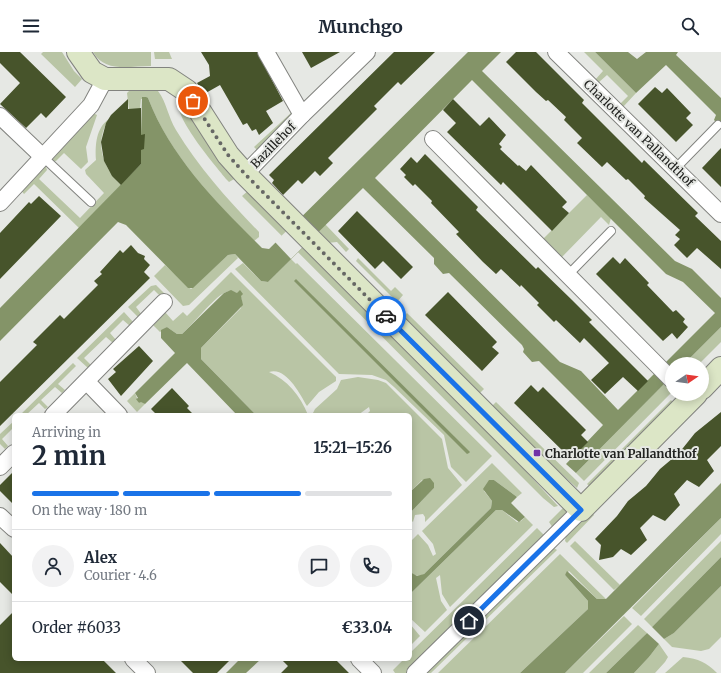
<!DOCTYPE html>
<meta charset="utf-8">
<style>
body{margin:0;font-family:Merriweather,serif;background:#f2f2f3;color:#1f2937;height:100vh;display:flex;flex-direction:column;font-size:15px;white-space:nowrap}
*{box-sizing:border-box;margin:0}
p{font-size:13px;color:#747a83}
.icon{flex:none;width:22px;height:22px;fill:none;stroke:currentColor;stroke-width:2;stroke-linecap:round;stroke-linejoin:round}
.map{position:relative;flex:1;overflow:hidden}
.panel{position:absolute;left:12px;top:361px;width:400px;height:248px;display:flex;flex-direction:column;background:#fff;border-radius:6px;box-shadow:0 2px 10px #0003}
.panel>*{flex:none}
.needle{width:26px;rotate:77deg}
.controls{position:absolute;left:665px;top:305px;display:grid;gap:8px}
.controls a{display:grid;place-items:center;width:44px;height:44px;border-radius:50%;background:#fff;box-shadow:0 2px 10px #0003;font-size:20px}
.pin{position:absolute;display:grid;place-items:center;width:34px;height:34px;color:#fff;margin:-17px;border:2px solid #fff;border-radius:50%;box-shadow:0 1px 4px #0007}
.courier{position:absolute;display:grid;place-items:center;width:40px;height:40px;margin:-20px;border:3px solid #1a73e8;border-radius:50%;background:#fff;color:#222;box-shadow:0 1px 5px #0007}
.head em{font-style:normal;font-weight:700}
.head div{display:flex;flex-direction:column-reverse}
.head{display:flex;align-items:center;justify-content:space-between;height:68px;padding:0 20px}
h1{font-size:26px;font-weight:700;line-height:30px}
.bar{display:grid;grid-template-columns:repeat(4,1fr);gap:6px 4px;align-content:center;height:48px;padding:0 20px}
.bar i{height:5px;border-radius:3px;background:#e0e1e3}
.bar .active{background:#1a73e8}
.bar p{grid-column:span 4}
.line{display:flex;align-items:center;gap:10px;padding:0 20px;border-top:1px solid #e0e1e3}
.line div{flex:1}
.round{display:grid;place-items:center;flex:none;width:42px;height:42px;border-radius:21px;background:#f2f2f3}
header{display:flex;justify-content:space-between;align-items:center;height:52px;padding:0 20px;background:#fff;font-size:18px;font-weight:700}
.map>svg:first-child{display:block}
.green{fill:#b9c5a5}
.water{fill:#849468;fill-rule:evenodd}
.pier{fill:#e6e8e4}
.building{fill:#47542b}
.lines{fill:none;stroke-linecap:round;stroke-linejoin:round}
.lane-casing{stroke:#82837f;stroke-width:10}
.street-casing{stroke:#82837f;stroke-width:18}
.secondary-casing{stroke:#82837f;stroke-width:24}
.lane{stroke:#fff;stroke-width:8}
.street{stroke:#fff;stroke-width:16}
.secondary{stroke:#dce6c6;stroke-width:22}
.done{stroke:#666765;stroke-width:4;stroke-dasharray:0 7.2}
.route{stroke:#1a73e8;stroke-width:5}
.poi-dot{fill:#7032a7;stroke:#e6e8e4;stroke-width:1.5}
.labels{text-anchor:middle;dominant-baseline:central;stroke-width:4;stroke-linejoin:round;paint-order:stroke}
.street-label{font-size:12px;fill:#212220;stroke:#e6e8e4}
.poi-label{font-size:12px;font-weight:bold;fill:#212220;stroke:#e6e8e4;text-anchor:start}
</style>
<header><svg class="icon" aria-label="menu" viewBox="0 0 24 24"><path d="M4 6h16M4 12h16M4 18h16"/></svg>Munchgo<svg class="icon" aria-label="search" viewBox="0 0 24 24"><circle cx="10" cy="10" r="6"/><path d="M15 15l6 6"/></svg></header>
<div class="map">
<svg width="721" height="621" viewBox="0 0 721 621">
<rect width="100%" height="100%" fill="#e6e8e4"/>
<!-- green -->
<g class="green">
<path d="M43 0H62L74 19 82 27 75 35 41 2Z"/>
<path d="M93 0H151V14C129 14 105 21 93 0Z"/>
<path d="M154 0H169L172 7H155Z"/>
<path d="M584 0H595L636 41 623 55 620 52 628 44 607 23 598 31 595 28 603 19Z"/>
<path d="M129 39H158C167 51 168 65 176 78 199 116 228 148 259 180V185L254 189C213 147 169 102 148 46L141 47 140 58H129L127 41Z"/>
<path d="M178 44 236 126 229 130 227 128C215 113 171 63 178 44Z"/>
<path d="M292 60V65L258 99 254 95Z"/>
<path d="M93 61 97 63 86 95 88 110 81 117 64 101 56 109 52 110 50 107Z"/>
<path d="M109 67C94 90 102 114 121 133L79 176 34 132 24 142 20 137 45 112 47 118 39 127 80 166 104 141 86 122 85 118 96 108C95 93 96 76 109 67Z"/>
<path d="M249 138 523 411 521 414 558 454 554 455 543 446 242 144Z"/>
<path d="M587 143 611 166 609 173 601 165 561 206 542 188Z"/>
<path d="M325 172 349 197 346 200 337 190 327 191 318 180Z"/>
<path d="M235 202 238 206 189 253 183 254 154 224 165 213 191 237 228 203Z"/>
<path d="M358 206 391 239 395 235 403 243 397 250 356 209Z"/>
<path d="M291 207 296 212 297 211 492 404 466 430 451 415 444 383 394 335 386 328 372 323 339 322 235 217 243 211 261 229 268 230Z"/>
<path d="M231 220 336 325V329L319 340 307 354C300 342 286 314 269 320 287 328 300 343 308 363H256L201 307V296L241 256 242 248C239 240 231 237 224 241 214 246 192 273 182 282H177L167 275 160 280 153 273 165 260 173 269 183 260 187 264Z"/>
<path d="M156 233 166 243 162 246 154 238 136 255 142 263 139 266 128 255 151 234Z"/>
<path d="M124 260 134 271 130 274 123 268 110 281 116 288 113 291 106 285 84 306 91 313 88 316 77 306Z"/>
<path d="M407 261 484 337 477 344 400 268Z"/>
<path d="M721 275V290L699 312H684Z"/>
<path d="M73 311 76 314 58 332 65 338 62 341 55 335 41 348 48 355 45 357 39 351 26 363H20Z"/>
<path d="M358 325 378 328 386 331 442 387 448 416 462 433 425 470V465L423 462 415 463 413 470 410 467V461L434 436 422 428 410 440V363H366L370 359 369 355 358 363H312L315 357 337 337 341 328Z"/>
<path d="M667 329 672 334V340L584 429 576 421Z"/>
<path d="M135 341 139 351 141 349 145 352 137 360 127 349Z"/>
<path d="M671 348 675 353 592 437 587 432Z"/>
<path d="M496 350 579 431 577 436 489 357Z"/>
<path d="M14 369V375L2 387 8 394 5 397 0 392V382Z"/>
<path d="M492 411 522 441 517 445 494 428 484 439 492 449 491 456 424 522C419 525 414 524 410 520V490L418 482 428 493 433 504 436 502 433 492 422 479Z"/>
<path d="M566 453 567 466 553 476 549 470Z"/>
<path d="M496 458H502L517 470 521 469 525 465 533 473 450 555 442 542 440 523 436 526 441 549 447 558 425 580 410 566V542Z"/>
<path d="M591 459 594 463 567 491 565 489 566 483Z"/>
<path d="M721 466V482L641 564 632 556Z"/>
<path d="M537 476 546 485 407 621H395L393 618 404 607H410V601Z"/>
<path d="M575 489 620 533 614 538 570 494Z"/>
<path d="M721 489V505L652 575 644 567Z"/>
<path d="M554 496 557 498 431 621H424L551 497Z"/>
<path d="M560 502 606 547H597L569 519 565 523 588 549V557L520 621H438Z"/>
<path d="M721 534V585L709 597 701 599 672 595 664 587 674 581Z"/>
<path d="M624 564 632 572 583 621H565Z"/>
<path d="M410 572 420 584 410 594Z"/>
<path d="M638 573 647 581 606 621H589Z"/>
<path d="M659 592 668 605 665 610 655 621H634L649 605Z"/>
<path d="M683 605C699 607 706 610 717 621H665Z"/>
</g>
<!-- water -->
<g class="water">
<path d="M468 0H501L482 19 675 209 692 217 721 246V275L684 312H672V324L576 421 566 412 603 373 539 309 532 310 523 300 524 297 522 293 449 221 443 222 434 212V206L363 136 268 230 261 229 235 202 228 203 193 236H188L126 173 118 170 0 289V256L141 112V97L144 96V83H141L142 45H146L148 46C171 106 218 152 262 196L269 197ZM472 28 666 222 683 230 715 261 618 358 581 319 560 310 375 126Z"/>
<path d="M595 0H628L637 7 646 0H678L676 3 721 46V75L714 68 716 63 666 13 636 41Z"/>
<path d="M296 227 470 400 469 401 467 402 294 229Z"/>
<path d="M231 238 237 241 240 238 243 242 241 244 243 253 201 296V307L256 363H237L187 311 145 352 141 350 139 351 136 347 138 346 135 341 175 301 161 286V278L167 275 177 282H182L224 241Z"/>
<path d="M430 426 434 431V436L410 461V440L424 427Z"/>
<path d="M489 428H494L517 445 511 451 525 465 519 470 502 458H496L410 542V520L417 524 424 522 491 456 492 449 483 437Z"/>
<path d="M721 431V466L565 621H520L588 557V549L565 523 567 519 597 547H606Z"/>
<path d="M721 505V534L674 581 664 587 652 575Z"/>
<path d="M647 581 659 592 649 605 634 621H606Z"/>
<path d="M240 607H261L246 621H226Z"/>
</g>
<!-- pier -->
<path class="pier" d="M302 164 318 180 291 207 275 190Z"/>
<!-- building -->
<g class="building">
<path d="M0 0H20L66 45 46 66 41 61 26 76 0 52 20 31 0 11Z"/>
<path d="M201 0H257L283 49 266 59 273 71 259 83 256 77 252 79 247 71 243 73 220 33 204 42 197 31 210 24 209 13Z"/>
<path d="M302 0H340L311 16Z"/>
<path d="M394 0H435L401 33 398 30 374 54 377 57 328 106 333 111 320 124 315 119 302 132 298 128 283 143 272 131 274 128 269 123Z"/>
<path d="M516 0H536L584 48 582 51 642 111 644 108 698 161 695 164 721 189V217L697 196 687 206 674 193 680 187 675 183 680 178 644 146 645 144 628 127 626 128 607 110 602 115 577 91 582 86 564 68 566 65 548 48 546 49 536 40 506 10Z"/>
<path d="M655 35 662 41 667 36 691 61 686 66 693 73 676 90 638 52Z"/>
<path d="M128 47V57L141 56V83L145 82 144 97 141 98V112L121 133 112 124 104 109 101 90 106 71 111 63Z"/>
<path d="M453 47 480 74 489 65 506 83 499 92 502 95 500 97 518 114 519 113 526 119 531 113 567 150 562 155 569 161 552 179 503 130 501 133 447 80 456 71 443 58Z"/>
<path d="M721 96V135L702 116Z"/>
<path d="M425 102 478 155 476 158 536 217 538 215 572 248 592 268 589 270 648 329 638 339 623 325 605 342 591 328 609 311 584 286 580 291 556 268 554 270 537 253 539 251 521 233 520 235 501 217 496 222 483 210 456 182 459 180 431 151 432 149 415 132 413 134 404 125 406 123 400 117 411 105 417 111Z"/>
<path d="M39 144 61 164 0 227V181L29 150 31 152Z"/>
<path d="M357 159 413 215 401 227 383 209 375 217 338 179Z"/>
<path d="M131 193 138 201 145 204 144 207 150 213 144 220 150 226 0 374V330L37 293 33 290 60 263 64 267 98 233 94 229 102 222 100 220 120 198 123 201Z"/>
<path d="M613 205 620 212 625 206 649 231 647 233 673 260 676 258 685 267 683 270 688 275 677 287 672 281 663 289 596 222Z"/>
<path d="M448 240 497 290 492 295 499 301 482 319 425 263Z"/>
<path d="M139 294 153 309 121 344 108 327 116 320 113 317Z"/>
<path d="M531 333 538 340 543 335 586 378 581 383 588 390 571 407 514 351Z"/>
<path d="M172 336 189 354 187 356 194 363H157L151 357Z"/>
<path d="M721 360V394L707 408 714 419 699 435 687 428 674 442 680 453 665 469 653 463 640 476 647 488 631 503 621 497 613 505 599 508 601 493 595 487 617 464 628 449 646 434 660 417 679 401 695 381Z"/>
<path d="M14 419V453L0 439V433Z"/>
<path d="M0 491 14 506V544L0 530Z"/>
<path d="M14 559V607H102L116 621H0V573Z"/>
<path d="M179 607H231L217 621H193Z"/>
<path d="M281 607H335L349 621H281L288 614Z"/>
</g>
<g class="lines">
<!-- lane casing -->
<g class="lane-casing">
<g id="lane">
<path d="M43 105 91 150"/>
<path d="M675 117 718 73"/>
<path d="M568 223 611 179"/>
</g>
</g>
<!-- street casing -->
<g class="street-casing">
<g id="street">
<path d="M266 0 302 63"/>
<path d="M556 0 721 162"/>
<path d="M0 64 43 105"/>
<path d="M433 87 672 328"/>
<path d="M245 122 302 63 367 0"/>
<path d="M0 151 91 53 105 27"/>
<path d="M87 330 119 363"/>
<path d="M53 363 164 250"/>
<path d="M0 415 14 401"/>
<path d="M0 464 14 477"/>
<path d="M133 607 147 621"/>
<path d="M359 607 373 621"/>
<path d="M415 621 581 458"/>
</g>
</g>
<!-- secondary casing -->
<g class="secondary-casing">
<g id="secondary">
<path d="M78 0 92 20 105 27H169L187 39 228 103 245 122 581 458 696 342"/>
<path d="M702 336 721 316"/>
</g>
</g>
<!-- lane -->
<use href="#lane" class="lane"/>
<!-- street -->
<use href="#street" class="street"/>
<!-- secondary -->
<use href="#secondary" class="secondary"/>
</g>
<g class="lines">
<!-- done -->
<path class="done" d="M193 49 228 103 245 122 386 264"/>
<!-- route -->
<path class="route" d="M386 264 581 458 469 569"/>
</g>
<!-- markers -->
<rect class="poi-dot" x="533" y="397" width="8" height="8" rx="2"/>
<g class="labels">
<!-- street labels -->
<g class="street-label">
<text transform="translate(639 81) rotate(44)">Charlotte van Pallandthof</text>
<text transform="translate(273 93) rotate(-46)">Bazillehof</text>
</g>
<!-- poi labels -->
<g class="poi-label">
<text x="545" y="401">Charlotte van Pallandthof</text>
</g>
</g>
</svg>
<div class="controls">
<a><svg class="needle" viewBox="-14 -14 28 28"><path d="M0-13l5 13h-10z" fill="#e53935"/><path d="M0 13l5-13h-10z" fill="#747a83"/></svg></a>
</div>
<div class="pin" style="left:193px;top:49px;background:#ea580c"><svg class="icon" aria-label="bag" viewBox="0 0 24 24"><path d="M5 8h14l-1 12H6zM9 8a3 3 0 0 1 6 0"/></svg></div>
<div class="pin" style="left:469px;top:569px;background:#1f2937"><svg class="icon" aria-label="home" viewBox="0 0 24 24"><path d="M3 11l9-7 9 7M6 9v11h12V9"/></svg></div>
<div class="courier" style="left:386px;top:264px"><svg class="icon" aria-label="car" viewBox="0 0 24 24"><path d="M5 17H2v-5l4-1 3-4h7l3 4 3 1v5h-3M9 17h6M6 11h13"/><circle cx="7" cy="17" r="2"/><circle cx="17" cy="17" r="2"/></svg></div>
<section class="panel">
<div class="head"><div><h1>2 min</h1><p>Arriving in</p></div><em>15:21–15:26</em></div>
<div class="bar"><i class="active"></i><i class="active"></i><i class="active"></i><i></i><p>On the way · 180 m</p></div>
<div class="line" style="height:72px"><a class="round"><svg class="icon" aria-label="person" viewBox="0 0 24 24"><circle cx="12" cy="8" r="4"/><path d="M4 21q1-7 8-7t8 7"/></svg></a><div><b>Alex</b><p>Courier · 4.6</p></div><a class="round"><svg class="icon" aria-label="chat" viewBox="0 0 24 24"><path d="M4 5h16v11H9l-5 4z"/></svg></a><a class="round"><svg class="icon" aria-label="phone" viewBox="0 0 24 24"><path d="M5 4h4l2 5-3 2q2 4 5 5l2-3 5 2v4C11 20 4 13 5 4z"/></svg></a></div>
<div class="line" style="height:52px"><div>Order #6033</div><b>€33.04</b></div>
</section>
</div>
